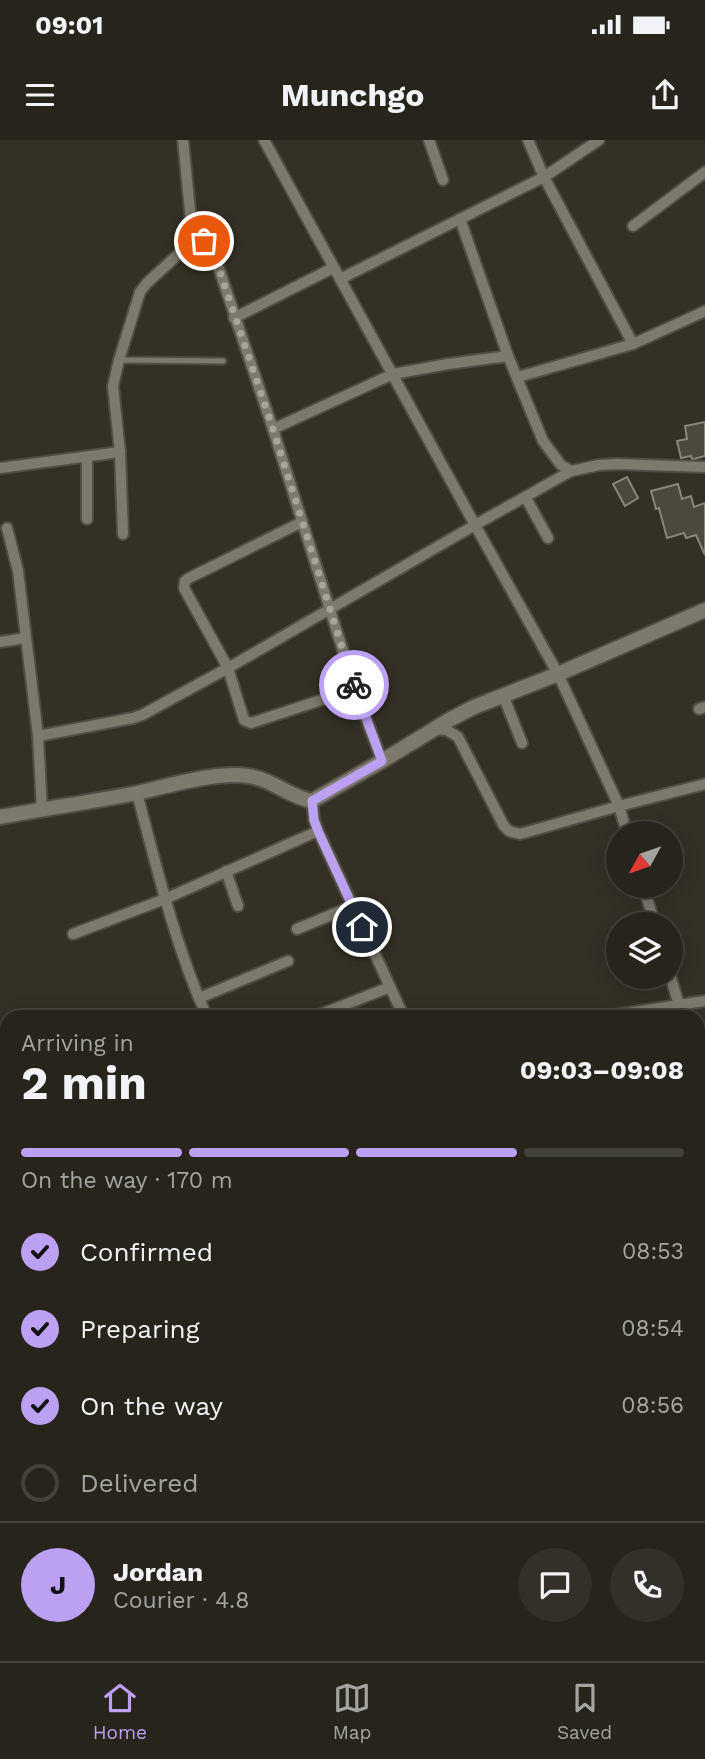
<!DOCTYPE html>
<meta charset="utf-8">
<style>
body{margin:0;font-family:"Work Sans",sans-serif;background:#333029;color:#f1f3f6;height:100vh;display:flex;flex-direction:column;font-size:26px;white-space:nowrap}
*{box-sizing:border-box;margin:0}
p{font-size:23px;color:#a4a4a3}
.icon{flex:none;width:38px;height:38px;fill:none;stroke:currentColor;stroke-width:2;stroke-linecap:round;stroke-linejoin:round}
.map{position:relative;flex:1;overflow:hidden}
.sheet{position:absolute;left:0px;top:870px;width:705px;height:653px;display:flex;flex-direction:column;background:#27241c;border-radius:21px 21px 0 0;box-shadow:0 4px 18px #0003,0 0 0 2px #43413b}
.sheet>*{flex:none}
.needle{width:46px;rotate:230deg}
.fabs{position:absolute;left:606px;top:681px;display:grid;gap:14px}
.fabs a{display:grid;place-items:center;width:77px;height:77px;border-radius:50%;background:#27241c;box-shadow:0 4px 18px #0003,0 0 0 2px #43413b;font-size:35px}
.pin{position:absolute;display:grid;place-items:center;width:60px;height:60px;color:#fff;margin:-30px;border:4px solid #fff;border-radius:50%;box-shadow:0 2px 7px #0007}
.courier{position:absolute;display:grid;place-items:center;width:70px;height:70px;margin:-35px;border:5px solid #bca0f2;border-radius:50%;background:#fff;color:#222;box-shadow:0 2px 9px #0007}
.summary em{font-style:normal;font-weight:700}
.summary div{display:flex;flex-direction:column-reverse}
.summary{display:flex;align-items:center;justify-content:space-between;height:119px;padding:0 21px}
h1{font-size:46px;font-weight:700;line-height:52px}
.bar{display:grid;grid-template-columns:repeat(4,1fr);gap:10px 7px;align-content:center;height:84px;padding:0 21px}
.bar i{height:9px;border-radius:5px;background:#43413b}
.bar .on{background:#bca0f2}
.bar p{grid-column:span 4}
.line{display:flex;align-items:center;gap:18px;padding:0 21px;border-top:2px solid #43413b}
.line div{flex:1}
.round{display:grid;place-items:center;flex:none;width:74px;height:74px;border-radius:37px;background:#333029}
ol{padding:0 21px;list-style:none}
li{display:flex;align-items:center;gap:21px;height:77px}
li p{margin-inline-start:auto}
li .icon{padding:7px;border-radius:50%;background:#bca0f2;color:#111;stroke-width:4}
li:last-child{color:#a4a4a3}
li i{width:38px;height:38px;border:4px solid #43413b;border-radius:50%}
.status{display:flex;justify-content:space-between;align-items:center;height:49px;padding:0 35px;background:#27241c;direction:ltr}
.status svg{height:19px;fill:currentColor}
header{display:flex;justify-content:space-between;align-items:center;height:91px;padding:0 21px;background:#27241c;font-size:32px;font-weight:700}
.tabs{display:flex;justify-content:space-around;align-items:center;height:98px;border-top:2px solid #43413b;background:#27241c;font-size:19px;color:#a4a4a3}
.tabs a{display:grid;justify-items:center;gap:4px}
.tabs .on{color:#bca0f2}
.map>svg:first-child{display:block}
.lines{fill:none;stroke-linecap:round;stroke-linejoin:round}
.canal{stroke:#1b1231;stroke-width:12}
.building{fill:#4d483d;stroke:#8a8578;stroke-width:2}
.lane-casing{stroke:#514d44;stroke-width:9}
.street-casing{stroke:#514d44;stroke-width:14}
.secondary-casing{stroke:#514d44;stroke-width:18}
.lane{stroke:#7d796c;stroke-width:5}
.street{stroke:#7d796c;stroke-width:10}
.secondary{stroke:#7d796c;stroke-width:14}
.done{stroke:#a8a59d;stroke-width:7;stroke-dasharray:0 12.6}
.route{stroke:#bca0f2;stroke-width:9}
</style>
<div class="status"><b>09:01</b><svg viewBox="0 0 49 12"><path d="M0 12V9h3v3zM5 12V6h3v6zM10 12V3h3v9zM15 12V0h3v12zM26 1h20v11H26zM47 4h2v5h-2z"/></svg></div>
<header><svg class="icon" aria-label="menu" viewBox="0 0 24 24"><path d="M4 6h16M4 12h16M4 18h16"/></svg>Munchgo<svg class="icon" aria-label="share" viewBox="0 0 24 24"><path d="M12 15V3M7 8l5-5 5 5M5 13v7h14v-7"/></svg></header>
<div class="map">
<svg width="705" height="1521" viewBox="0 0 705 1521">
<rect width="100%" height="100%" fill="#343025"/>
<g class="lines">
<!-- canal -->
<g class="canal">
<path d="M698 1283 702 1274 705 1250"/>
<path d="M186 1521 206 1516"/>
</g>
</g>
<!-- building -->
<g class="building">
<path d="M705 282V316L694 319H692L691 316 681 318 677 301 687 299 685 286Z"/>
<path d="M627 337 638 358 625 366 613 344Z"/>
<path d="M678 344 682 359 691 356 694 367 705 363V415L696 395 686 398 684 393 667 398 659 368 656 369 651 351Z"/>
</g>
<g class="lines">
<!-- lane casing -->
<g class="lane-casing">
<path id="lane" d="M119 220 223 221"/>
</g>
<!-- street casing -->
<g class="street-casing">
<g id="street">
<path d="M183 0 193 101"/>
<path d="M264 0 475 385 558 534 619 666 627 693"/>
<path d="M429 0 443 40"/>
<path d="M528 0 544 37 633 204"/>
<path d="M460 79 508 216 543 301 561 325 571 331"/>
<path d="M633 86 705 32"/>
<path d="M340 139 544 37 599 0"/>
<path d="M234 178 333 128"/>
<path d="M518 237 633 204 705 171"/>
<path d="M273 289 393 234 448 224 508 216"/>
<path d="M120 312 123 394"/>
<path d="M87 317V379"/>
<path d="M0 328 120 312 113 246 119 220 140 152 147 143 193 101H204L212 108 273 289 355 549 382 621"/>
<path d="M526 358 548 398"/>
<path d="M302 382 189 438 185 441 184 448 228 528 244 580 251 583 355 549"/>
<path d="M7 388 18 431 38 596 133 578 142 575 228 528 475 385 571 331 599 325 617 324 705 327"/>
<path d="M0 502 25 498"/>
<path d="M503 555 522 603"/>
<path d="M699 569 705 567"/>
<path d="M434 589 447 590 458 597 504 686 509 691 520 694 619 666 705 644"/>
<path d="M38 596 42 670"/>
<path d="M137 653C157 729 175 805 207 877"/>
<path d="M312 661 314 680 318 691 404 877"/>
<path d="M226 731 238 766"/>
<path d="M643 746 655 784"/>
<path d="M297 789 353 766"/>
<path d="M73 794 165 759 318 691"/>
<path d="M670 835 679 865"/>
<path d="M199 858 288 821"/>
<path d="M314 877 390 847"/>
<path d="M602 877 705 861"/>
<path d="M698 954 705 953"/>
<path d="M0 978 7 975"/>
<path d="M698 1068 705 1067"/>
<path d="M698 1121 705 1142"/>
<path d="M0 1151 7 1162"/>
<path d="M698 1203 705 1199"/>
<path d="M0 1315 7 1313"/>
<path d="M135 1521 156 1516"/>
</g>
</g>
<!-- secondary casing -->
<g class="secondary-casing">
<g id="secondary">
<path d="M0 677C46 668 92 662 137 653 168 646 218 631 248 636 272 639 289 657 312 661L382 621 449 580 474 567 558 534 705 470"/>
<path d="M0 1402 7 1400"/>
<path d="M230 1516V1521"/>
</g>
</g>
<!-- lane -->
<use href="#lane" class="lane"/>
<!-- street -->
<use href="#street" class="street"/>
<!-- secondary -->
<use href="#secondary" class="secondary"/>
</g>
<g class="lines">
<!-- done -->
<path class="done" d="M204 101 212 108 273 289 354 545"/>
<!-- route -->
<path class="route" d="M354 545 382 621 312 661 314 680 318 691 362 787"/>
</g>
</svg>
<div class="fabs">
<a><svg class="needle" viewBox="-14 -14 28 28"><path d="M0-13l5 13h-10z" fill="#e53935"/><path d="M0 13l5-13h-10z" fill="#a4a4a3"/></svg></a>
<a><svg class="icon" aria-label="layers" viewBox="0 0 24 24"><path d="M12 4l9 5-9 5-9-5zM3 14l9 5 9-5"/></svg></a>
</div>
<div class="pin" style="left:204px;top:101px;background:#ea580c"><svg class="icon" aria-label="bag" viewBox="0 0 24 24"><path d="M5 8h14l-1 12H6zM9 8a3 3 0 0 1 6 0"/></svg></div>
<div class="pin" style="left:362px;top:787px;background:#1f2937"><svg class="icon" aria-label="home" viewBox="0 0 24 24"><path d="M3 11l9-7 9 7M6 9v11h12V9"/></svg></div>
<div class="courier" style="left:354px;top:545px"><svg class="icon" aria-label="bike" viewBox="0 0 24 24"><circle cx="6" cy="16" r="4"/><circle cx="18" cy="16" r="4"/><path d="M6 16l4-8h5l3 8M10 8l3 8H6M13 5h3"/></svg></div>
<section class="sheet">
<div class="summary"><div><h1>2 min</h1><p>Arriving in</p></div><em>09:03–09:08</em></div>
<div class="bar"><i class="on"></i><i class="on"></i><i class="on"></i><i></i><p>On the way · 170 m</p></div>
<ol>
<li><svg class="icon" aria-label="check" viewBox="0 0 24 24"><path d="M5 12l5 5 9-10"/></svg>Confirmed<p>08:53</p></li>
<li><svg class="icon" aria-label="check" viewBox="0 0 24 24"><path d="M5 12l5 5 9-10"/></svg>Preparing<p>08:54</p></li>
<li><svg class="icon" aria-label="check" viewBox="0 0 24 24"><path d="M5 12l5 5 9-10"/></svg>On the way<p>08:56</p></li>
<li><i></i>Delivered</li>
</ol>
<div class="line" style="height:126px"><b class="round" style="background:#bca0f2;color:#111">J</b><div><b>Jordan</b><p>Courier · 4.8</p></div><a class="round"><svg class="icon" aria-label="chat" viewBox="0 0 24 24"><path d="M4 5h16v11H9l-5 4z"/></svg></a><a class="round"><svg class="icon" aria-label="phone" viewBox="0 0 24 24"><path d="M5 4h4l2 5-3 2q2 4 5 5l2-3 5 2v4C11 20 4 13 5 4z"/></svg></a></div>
</section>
</div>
<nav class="tabs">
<a class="on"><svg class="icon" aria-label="home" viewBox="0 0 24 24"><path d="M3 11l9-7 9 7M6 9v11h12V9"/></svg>Home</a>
<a><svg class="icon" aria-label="map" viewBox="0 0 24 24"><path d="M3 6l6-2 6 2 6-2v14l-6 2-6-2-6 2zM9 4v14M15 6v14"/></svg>Map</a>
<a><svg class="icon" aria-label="saved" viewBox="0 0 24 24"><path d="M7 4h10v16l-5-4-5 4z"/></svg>Saved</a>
</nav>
